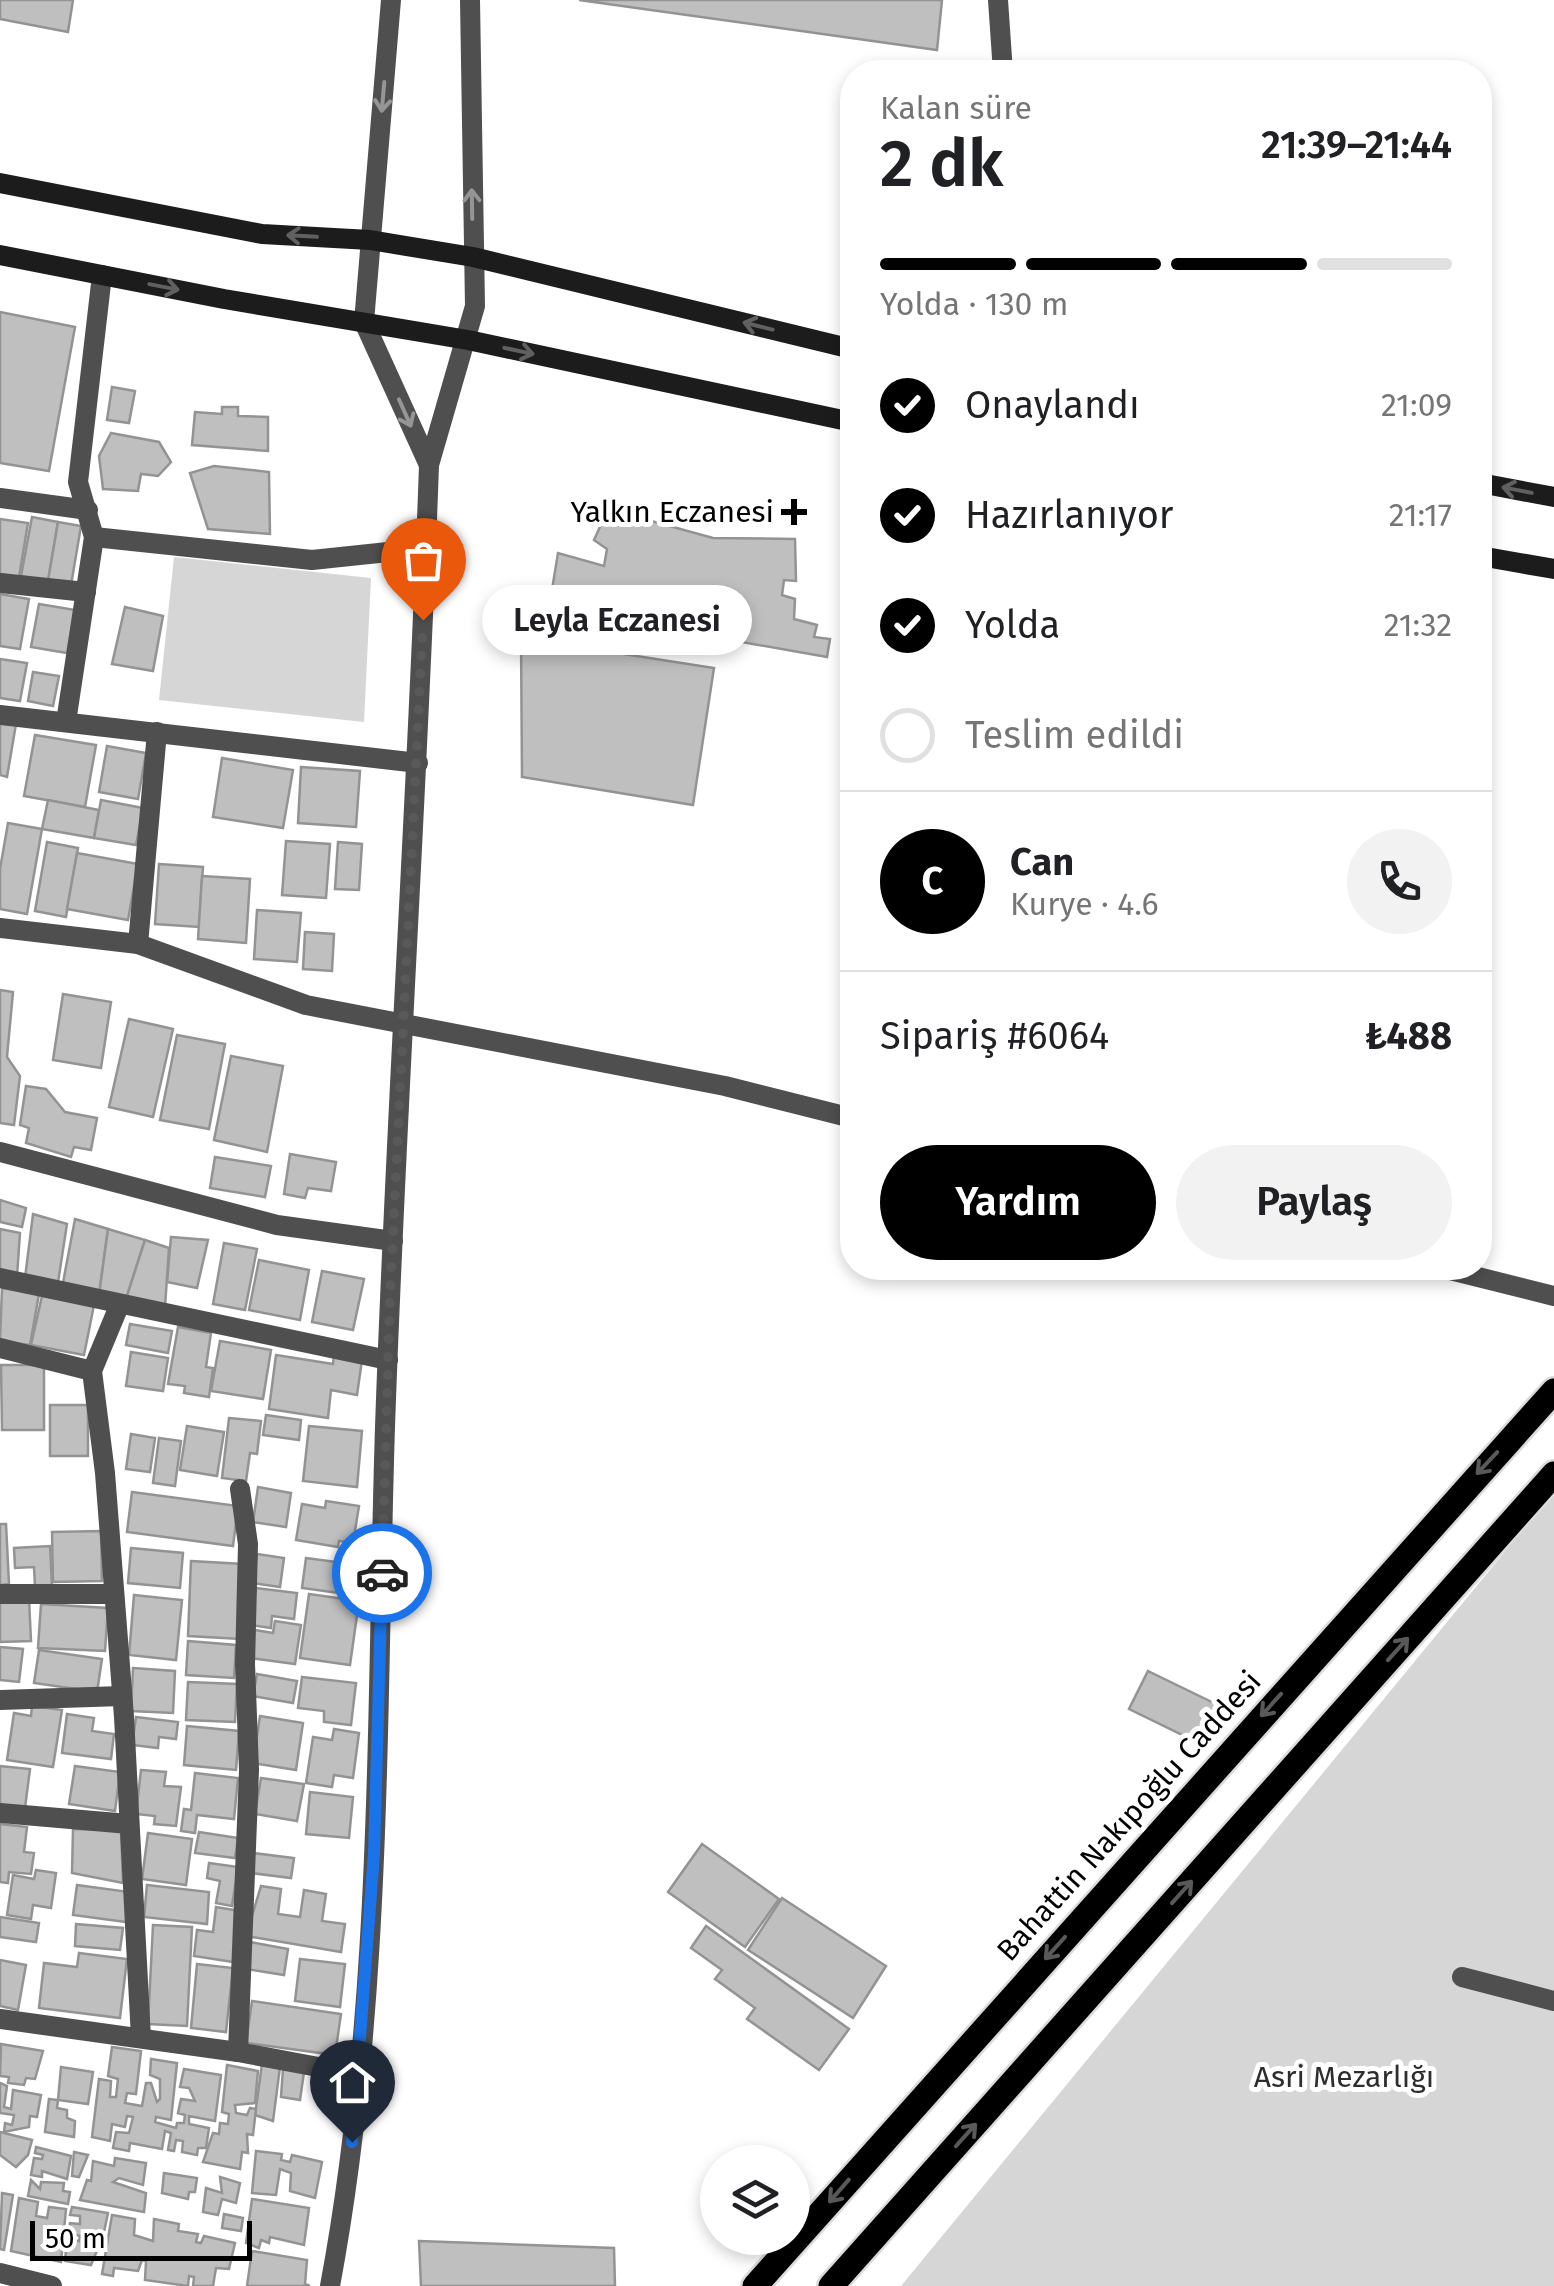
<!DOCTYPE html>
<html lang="tr">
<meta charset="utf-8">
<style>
body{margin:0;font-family:"Fira Sans",sans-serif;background:#f2f2f2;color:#202124;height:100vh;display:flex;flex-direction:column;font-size:38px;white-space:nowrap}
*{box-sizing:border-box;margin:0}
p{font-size:32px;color:#757577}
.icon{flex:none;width:55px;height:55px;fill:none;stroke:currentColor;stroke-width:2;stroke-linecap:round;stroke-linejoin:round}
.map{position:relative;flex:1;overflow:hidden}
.panel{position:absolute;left:840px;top:60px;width:652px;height:1220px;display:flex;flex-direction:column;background:#fff;border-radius:40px;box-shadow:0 5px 15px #0003}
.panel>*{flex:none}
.controls{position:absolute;left:700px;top:2145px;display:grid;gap:20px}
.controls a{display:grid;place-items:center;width:110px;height:110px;border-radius:50%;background:#fff;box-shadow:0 5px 15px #0003;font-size:50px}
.scale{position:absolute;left:30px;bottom:25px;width:222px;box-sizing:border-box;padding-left:10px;border:5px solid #000;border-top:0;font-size:28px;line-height:35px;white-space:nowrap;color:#000;-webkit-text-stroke:8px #fff;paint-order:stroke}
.pin{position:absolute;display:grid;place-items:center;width:85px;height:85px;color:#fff;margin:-102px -42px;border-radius:50% 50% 50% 0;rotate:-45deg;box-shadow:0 0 10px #0007}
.pin .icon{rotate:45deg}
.courier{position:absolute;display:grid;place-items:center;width:100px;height:100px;margin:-50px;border:8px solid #1a73e8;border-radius:50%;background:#fff;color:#222;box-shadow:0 2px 12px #0007}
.bubble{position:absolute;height:70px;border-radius:35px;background:#fff;box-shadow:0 5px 15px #0003;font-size:32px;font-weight:600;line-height:70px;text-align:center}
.headline em{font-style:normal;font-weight:600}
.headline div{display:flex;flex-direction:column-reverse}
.headline{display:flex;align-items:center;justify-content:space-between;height:170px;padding:0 40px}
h1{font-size:65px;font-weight:600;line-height:75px}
.bar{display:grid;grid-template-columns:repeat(4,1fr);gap:15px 10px;align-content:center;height:120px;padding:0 40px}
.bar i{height:12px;border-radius:8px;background:#e0e0e0}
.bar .selected{background:#000}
.bar p{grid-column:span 4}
.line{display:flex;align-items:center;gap:25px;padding:0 40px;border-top:2px solid #e0e0e0}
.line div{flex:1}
.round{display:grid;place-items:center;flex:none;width:105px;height:105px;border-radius:52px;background:#f2f2f2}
ol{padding:0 40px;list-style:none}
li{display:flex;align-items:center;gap:30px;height:110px}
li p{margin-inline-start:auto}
li .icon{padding:10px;border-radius:50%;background:#000;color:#fff;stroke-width:4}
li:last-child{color:#757577}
li i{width:55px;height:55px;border:5px solid #e0e0e0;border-radius:50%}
.primary-button{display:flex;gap:20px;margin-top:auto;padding:20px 40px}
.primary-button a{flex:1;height:115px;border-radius:60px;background:#000;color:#fff;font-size:40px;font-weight:600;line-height:115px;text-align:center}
.primary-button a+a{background:#f2f2f2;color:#202124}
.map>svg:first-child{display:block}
.green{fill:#d6d6d6}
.building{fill:#bfbfbf;stroke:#939393;stroke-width:2.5}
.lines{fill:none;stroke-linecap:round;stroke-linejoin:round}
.primary-casing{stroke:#dbdbdb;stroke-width:30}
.minor{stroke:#4f4f4f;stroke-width:20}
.tertiary{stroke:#4f4f4f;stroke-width:20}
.secondary{stroke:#1c1c1c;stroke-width:20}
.primary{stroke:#000;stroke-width:25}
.oneway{stroke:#959595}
.oneway2{stroke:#606060}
.oneway3{stroke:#595959}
.done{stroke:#595959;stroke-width:10;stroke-dasharray:0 18}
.route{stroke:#1a73e8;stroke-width:12}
.poi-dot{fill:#000;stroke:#fff;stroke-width:4}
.labels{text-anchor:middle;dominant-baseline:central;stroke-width:10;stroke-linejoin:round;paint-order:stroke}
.poi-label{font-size:30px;fill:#000;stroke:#fff;text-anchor:end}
.street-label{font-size:30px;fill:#000;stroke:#fff}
.park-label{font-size:30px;fill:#2d2d2d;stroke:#fff}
</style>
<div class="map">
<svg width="1554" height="2286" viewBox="0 0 1554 2286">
<rect width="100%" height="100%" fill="#fff"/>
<!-- green -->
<g class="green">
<path d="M174 557 371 578 364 722 159 700Z"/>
<path d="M1554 1492V2286H901Z"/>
</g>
<!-- building -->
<g class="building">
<path d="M0 0H73L68 32 0 19Z"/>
<path d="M579 0H942L937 50Z"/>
<path d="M0 312 75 327 49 471 0 463Z"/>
<path d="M112 387 135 391 129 423 107 420Z"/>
<path d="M222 407H238V416L268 417V451L192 445 195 412 222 414Z"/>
<path d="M111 433 159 442 171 462 158 476 141 474 138 491 103 489 99 456Z"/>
<path d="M214 466 269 472 270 534 208 529 190 473Z"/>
<path d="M608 509 713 538 795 539 796 581 784 580 782 595 795 599 794 619 817 625 814 637 830 639 827 657 549 608 558 553 604 566 607 549 594 540Z"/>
<path d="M32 517 58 522 48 581 21 576Z"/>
<path d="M0 519 28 523 19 577 0 574Z"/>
<path d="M58 522 81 526 71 585 48 581Z"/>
<path d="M0 594 29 599 20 649 0 646Z"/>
<path d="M39 604 75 610 67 653 31 647Z"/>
<path d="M125 607 163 616 153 671 112 664Z"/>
<path d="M521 638 714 668 693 805 522 777Z"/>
<path d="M0 659 27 663 20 701 0 698Z"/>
<path d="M33 672 59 676 53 706 28 701Z"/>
<path d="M0 721 16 724 7 777 0 775Z"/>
<path d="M35 735 96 745 85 807 24 796Z"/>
<path d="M107 746 146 753 138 799 99 792Z"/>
<path d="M222 758 293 770 283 828 213 817Z"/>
<path d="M301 767 360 771 356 827 298 823Z"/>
<path d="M48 800 99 810 94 838 42 829Z"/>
<path d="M101 800 143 808 136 845 94 838Z"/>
<path d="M8 823 42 829 27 914 0 909V869Z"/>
<path d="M286 841 330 844 326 898 282 895Z"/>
<path d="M47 842 78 848 66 917 35 911Z"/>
<path d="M338 842 362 844 359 890 335 889Z"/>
<path d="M77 853 138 864 128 920 67 909Z"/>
<path d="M159 864 203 867 199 927 155 924Z"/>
<path d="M202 876 250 879 246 943 198 939Z"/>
<path d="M257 910 301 913 297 962 254 959Z"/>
<path d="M305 932 334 934 332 971 303 969Z"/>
<path d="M0 990 13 992 7 1057 20 1076 14 1125 0 1123Z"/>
<path d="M63 994 111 1002 101 1068 53 1060Z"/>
<path d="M129 1019 173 1029 153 1117 109 1107Z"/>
<path d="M177 1035 225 1044 209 1129 160 1120Z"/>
<path d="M231 1056 283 1066 267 1152 214 1140Z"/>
<path d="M26 1086 46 1089 65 1112 97 1118 91 1150 74 1147 71 1157 26 1143 29 1128 20 1125Z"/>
<path d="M290 1154 336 1162 331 1191 308 1188 305 1198 284 1194Z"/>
<path d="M215 1157 271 1166 265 1197 210 1188Z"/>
<path d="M0 1200 26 1208 22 1227 0 1222Z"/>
<path d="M33 1214 67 1224 57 1289 25 1278Z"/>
<path d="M75 1219 108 1229 99 1295 62 1288Z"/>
<path d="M0 1229 20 1233 17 1276 0 1273Z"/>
<path d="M108 1229 145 1240 126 1299 99 1295Z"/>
<path d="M171 1237 208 1240 197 1288 167 1282Z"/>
<path d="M145 1240 169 1248 165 1307 126 1299Z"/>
<path d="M224 1243 257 1249 245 1310 213 1304Z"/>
<path d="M259 1260 309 1270 300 1320 249 1310Z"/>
<path d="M322 1271 364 1279 353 1330 312 1322Z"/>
<path d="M2 1288 39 1294 30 1345 0 1341Z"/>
<path d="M42 1296 94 1305 84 1355 31 1345Z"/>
<path d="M130 1324 172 1331 168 1353 126 1345Z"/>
<path d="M178 1327 211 1333 206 1367 213 1368 209 1397 184 1393 185 1386 168 1384Z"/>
<path d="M220 1341 271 1350 263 1399 211 1391Z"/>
<path d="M131 1352 168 1358 163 1391 126 1386Z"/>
<path d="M276 1355 333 1364 334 1355 362 1360 357 1395 331 1390 328 1418 269 1409Z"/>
<path d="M1 1365H44V1430H2Z"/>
<rect x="50" y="1405" width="38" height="51"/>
<path d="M266 1415 301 1420 299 1440 263 1435Z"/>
<path d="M229 1418 261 1421 257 1454 250 1453 246 1481 222 1478Z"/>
<path d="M187 1426 224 1432 217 1476 180 1470Z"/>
<path d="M309 1426 362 1431 357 1487 303 1481Z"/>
<path d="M131 1434 155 1438 150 1472 126 1469Z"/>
<path d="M159 1438 181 1441 175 1486 153 1483Z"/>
<path d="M258 1487 291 1493 286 1527 253 1522Z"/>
<path d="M132 1492 238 1506 233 1546 127 1532Z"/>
<path d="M326 1501 359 1506 353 1543 339 1541 338 1547 296 1540 302 1504 325 1508Z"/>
<path d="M0 1524H6L9 1584 0 1585Z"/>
<path d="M101 1531 102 1581 53 1582 52 1532Z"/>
<path d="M50 1546 52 1586 35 1587 34 1567 15 1568 14 1548Z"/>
<path d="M131 1548 183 1553 180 1588 128 1583Z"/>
<path d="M257 1554 284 1558 280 1587 253 1583Z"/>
<path d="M306 1558 359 1565 354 1595 302 1588Z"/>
<path d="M191 1561 243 1564 240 1639 188 1636Z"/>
<path d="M256 1588 297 1593 294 1619 272 1616 271 1628 251 1625Z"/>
<path d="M309 1594 359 1601 350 1665 300 1658Z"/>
<path d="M134 1595 182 1600 176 1660 129 1655Z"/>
<path d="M29 1599 31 1641 0 1642V1600Z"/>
<path d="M41 1604 108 1608 105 1651 38 1648Z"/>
<path d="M275 1621 301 1625 295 1664 251 1658 255 1630 273 1633Z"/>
<path d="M188 1641 236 1645 234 1678 186 1675Z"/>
<path d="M0 1647 23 1649 19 1682 0 1680Z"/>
<path d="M39 1650 102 1659 97 1692 34 1683Z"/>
<path d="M133 1668 175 1671 173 1713 131 1711Z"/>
<path d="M1148 1671 1224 1708 1205 1746 1129 1709Z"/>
<path d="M257 1674 297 1681 293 1703 253 1696Z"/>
<path d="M302 1677 356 1683 351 1725 324 1722V1711L298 1708Z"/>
<path d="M188 1682 237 1684 235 1722 186 1720Z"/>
<path d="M32 1706 62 1710 53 1767 7 1760 14 1713 31 1716Z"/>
<path d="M67 1714 94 1718 92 1731 114 1734 111 1759 62 1753Z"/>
<path d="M260 1716 303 1723 296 1770 253 1763Z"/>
<path d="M136 1717 178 1722 176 1739 159 1737 158 1748 132 1745Z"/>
<path d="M187 1726 239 1731 236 1770 184 1765Z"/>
<path d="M334 1729 359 1733 353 1778 334 1775 332 1787 306 1783 313 1737 332 1740Z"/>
<path d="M0 1766 30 1769 25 1808 0 1805Z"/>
<path d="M75 1766 120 1772 115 1811 69 1804Z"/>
<path d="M141 1770 166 1772 164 1786 181 1787 176 1826 154 1824 155 1816 136 1814Z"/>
<path d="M195 1773 238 1778 234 1819 197 1815 195 1833 181 1831 184 1809 191 1810Z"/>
<path d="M261 1778 304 1784 297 1821 255 1814Z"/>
<path d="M310 1792 353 1797 349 1838 306 1834Z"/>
<path d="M0 1824 27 1827 24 1852 34 1853 31 1874 9 1872 8 1883 0 1882Z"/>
<path d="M73 1829 121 1830 123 1883 72 1873Z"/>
<path d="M199 1832 238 1838 235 1858 195 1853Z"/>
<path d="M148 1833 192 1839 186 1885 142 1879Z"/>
<path d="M702 1844 779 1899 745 1947 668 1892Z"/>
<path d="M253 1853 294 1858 291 1878 251 1873Z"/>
<path d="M209 1863 238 1867 232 1906 216 1903 220 1881 207 1878Z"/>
<path d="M36 1870 56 1873 51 1908 33 1905 31 1919 7 1915 13 1875 34 1879Z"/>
<path d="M77 1885 129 1892 126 1922 73 1915Z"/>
<path d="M147 1885 209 1892 207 1924 144 1917Z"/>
<path d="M261 1886 281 1889 278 1914 300 1917 304 1890 326 1894 322 1921 345 1924 341 1952 246 1936Z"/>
<path d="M782 1898 886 1966 853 2018 748 1950Z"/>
<path d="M216 1907 240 1911 233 1962 194 1956 197 1930 213 1932Z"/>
<path d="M0 1917 39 1923 36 1942 0 1937Z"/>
<path d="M76 1924 123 1928 120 1950 75 1946Z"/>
<path d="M153 1925 192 1927 187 2026 148 2024Z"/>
<path d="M706 1926 849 2029 819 2070 747 2019 755 2008 715 1979 722 1970 691 1948Z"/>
<path d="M250 1942 288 1949 284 1975 246 1969Z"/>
<path d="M79 1953 127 1959 120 2018 39 2008 44 1963 77 1967Z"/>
<path d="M300 1959 345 1964 340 2007 295 2001Z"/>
<path d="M0 1960 26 1965 18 2010 0 2006Z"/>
<path d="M197 1964 233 1968 226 2032 191 2028Z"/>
<path d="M252 2001 341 2014 335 2055 246 2043Z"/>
<path d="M1 2044 43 2051 35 2079 26 2078 24 2085 8 2083 9 2077 0 2076Z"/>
<path d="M112 2047 141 2051 136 2094 127 2093 125 2103 142 2106 146 2083H151L157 2102 160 2099V2079L150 2075 151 2059 177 2063 171 2120 156 2117 155 2122 176 2128 177 2123H184L185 2115 178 2113 181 2099 195 2101 189 2088 180 2087 184 2069 221 2075 215 2121 189 2116V2124L209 2128 206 2148H198L197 2155 182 2152 183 2141 176 2140 174 2151 168 2150 171 2133 165 2131 162 2149 130 2143 129 2151 113 2148 116 2132 129 2133 133 2117 127 2116 125 2127 112 2124 110 2141 92 2137 99 2079 111 2081 110 2097H116L118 2079 108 2076Z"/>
<path d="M262 2064 280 2067 273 2121 255 2115Z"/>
<path d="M227 2065 258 2071 255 2103 235 2105 236 2113 247 2115 250 2108 256 2109 253 2135 247 2134 248 2153 242 2152 240 2169 203 2162 213 2133 219 2134 220 2123 228 2124 229 2114 222 2112Z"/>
<path d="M61 2067 93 2072 88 2104 58 2100Z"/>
<path d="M283 2069 304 2072 300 2100 281 2097Z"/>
<path d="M0 2083 7 2086 4 2107 11 2109 13 2090 41 2095 37 2117 30 2116 29 2127 4 2132 5 2123 12 2125 14 2115 0 2113Z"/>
<path d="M49 2099 58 2100 57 2108 67 2110V2118L75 2121 74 2137 45 2132Z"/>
<path d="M0 2132 32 2140 28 2155 16 2167 0 2155Z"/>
<path d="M36 2147 71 2156 67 2179 42 2171V2177L31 2175 34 2158 42 2159 43 2155 35 2153Z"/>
<path d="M256 2151 282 2154 281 2160 290 2162 292 2155 322 2162 315 2198 290 2191 291 2173 280 2169 276 2195 252 2193Z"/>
<path d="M74 2152 88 2155 79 2177 72 2176Z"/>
<path d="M115 2158 146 2163 143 2185 119 2178 113 2182 146 2193 144 2212 80 2200 87 2180 91 2181 93 2161 114 2166Z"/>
<path d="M164 2173 197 2178 195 2192H189L188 2199 162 2193Z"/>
<path d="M220 2177 240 2183 236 2203 222 2199 218 2215 203 2212 206 2188 222 2193Z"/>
<path d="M31 2180 40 2189 41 2182 64 2183 63 2191 70 2192 68 2204 28 2196Z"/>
<path d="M2 2193 13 2195 4 2250 0 2249Z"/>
<path d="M19 2198 38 2202 36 2216 47 2218 49 2207 66 2209 61 2262 11 2251Z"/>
<path d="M252 2199 309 2208 304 2245 270 2237 269 2243 261 2240 259 2248 246 2243Z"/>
<path d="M72 2207 108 2213 104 2232 97 2230 95 2239 101 2241 91 2265 65 2261 67 2239 79 2241 80 2236 69 2233 70 2223 80 2224V2216L70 2215Z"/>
<path d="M224 2214 243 2218 241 2231 222 2228Z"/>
<path d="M112 2215 135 2219 134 2235 153 2241 154 2219 179 2224 178 2231 198 2234 196 2242 201 2243 204 2236 235 2243 229 2269 216 2268 213 2286H193L194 2277 189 2276 188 2286 145 2280 146 2261 142 2260 138 2271 114 2268 113 2276 102 2274Z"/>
<path d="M419 2241 614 2248 615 2286H421Z"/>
<path d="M252 2251 307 2260 305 2284 310 2286H247Z"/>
</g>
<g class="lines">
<!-- primary casing -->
<g class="primary-casing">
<g id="primary">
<path d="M755 2286 1554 1391"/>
<path d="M831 2286 1554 1474"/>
</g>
</g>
<!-- minor -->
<g class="minor">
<path d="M998 0 1003 72"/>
<path d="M0 498 88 510"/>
<path d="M94 537 312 560 426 548"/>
<path d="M0 583 86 592"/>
<path d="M0 715 418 763"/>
<path d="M66 722 94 537 78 482 102 275"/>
<path d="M138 944 157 732"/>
<path d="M0 1152 277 1225 393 1241"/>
<path d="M0 1278 388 1360"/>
<path d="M119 1306 92 1371 105 1473 124 1717 141 2038"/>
<path d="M0 1348 92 1371"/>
<path d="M0 1594H114"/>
<path d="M0 1700 122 1696"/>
<path d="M0 1813 129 1824"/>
<path d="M1462 1977 1554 2001"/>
<path d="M0 2019 238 2052 361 2075"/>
<path d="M238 2052 249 1770 245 1664 248 1544 240 1489"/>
</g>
<!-- tertiary -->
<g class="tertiary">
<path d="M391 0 364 322 429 465 475 306 470 0"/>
<path d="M0 928 138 944 306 1005 725 1086 852 1118"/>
<path d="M1442 1268 1554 1296"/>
<path d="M0 2273 52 2286"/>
<path d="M330 2286C383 2003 376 1713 385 1427 396 1106 418 786 429 465"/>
</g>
<!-- secondary -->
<g class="secondary">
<path d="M0 183 262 234 370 240 473 257 852 349"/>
<path d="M0 255 224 299 468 340 852 422"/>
<path d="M1480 483 1554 497"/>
<path d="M1480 556 1554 569"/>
</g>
<!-- primary -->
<use href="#primary" class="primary"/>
</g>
<!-- one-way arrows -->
<defs><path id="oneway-shaft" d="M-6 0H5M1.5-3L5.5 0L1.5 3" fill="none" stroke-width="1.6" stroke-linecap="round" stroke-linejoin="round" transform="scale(2.5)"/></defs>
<g class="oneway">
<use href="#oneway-shaft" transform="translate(383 97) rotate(95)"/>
<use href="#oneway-shaft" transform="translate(472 204) rotate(-91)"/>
<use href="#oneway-shaft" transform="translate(405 413) rotate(66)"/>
</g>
<g class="oneway2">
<use href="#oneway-shaft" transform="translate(302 236) rotate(-177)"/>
<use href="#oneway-shaft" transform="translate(164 287) rotate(11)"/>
<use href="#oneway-shaft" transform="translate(758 326) rotate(-166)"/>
<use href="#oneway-shaft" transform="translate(519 351) rotate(12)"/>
<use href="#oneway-shaft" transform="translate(1517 490) rotate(-169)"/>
</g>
<g class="oneway3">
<use href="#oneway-shaft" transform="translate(1487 1463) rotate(133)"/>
<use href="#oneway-shaft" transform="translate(1398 1649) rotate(-48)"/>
<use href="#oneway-shaft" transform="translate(1271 1705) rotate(132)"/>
<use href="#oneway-shaft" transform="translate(1182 1892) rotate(-48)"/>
<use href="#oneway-shaft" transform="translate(1055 1948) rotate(132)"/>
<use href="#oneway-shaft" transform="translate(966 2135) rotate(-48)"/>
<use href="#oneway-shaft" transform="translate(839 2191) rotate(131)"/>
</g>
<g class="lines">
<!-- done -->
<path class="done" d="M382 1573 390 1297 423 620"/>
<!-- route -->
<path class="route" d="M352 2142 374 1854 382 1573"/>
</g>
<!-- markers -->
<path class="poi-dot" d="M789 497h10v10h10v10h-10v10h-10v-10h-10v-10h10z"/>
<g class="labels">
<!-- poi labels -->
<g class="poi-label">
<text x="774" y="512">Yalkın Eczanesi</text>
</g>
<!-- street labels -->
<g class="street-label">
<text transform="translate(1129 1816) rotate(-48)">Bahattin Nakıpoğlu Caddesi</text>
</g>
<!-- park labels -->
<g class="park-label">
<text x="1344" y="2077">Asri Mezarlığı</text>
</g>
</g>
</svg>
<div class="controls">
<a><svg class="icon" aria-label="layers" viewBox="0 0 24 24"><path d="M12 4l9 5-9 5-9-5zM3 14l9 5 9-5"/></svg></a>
</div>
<div class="scale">50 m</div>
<div class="pin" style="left:423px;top:620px;background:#ea580c"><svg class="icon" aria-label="bag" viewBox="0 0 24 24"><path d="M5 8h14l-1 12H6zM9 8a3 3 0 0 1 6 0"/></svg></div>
<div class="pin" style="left:352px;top:2142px;background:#1f2937"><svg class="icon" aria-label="home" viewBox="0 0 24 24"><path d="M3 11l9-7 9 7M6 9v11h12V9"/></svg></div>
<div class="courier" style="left:382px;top:1573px"><svg class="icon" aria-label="car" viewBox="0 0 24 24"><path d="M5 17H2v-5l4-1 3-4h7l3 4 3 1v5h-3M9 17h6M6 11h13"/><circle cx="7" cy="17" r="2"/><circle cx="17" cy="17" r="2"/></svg></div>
<div class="bubble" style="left:482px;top:585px;width:270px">Leyla Eczanesi</div>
<section class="panel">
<div class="headline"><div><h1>2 dk</h1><p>Kalan süre</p></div><em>21:39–21:44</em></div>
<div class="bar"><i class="selected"></i><i class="selected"></i><i class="selected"></i><i></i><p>Yolda · 130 m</p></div>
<ol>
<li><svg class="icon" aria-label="check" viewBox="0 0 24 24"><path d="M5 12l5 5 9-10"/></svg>Onaylandı<p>21:09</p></li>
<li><svg class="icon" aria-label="check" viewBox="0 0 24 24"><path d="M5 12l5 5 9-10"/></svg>Hazırlanıyor<p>21:17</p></li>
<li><svg class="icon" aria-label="check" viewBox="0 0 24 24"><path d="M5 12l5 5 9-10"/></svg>Yolda<p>21:32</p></li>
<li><i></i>Teslim edildi</li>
</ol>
<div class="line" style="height:180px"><b class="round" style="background:#000;color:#fff">C</b><div><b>Can</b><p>Kurye · 4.6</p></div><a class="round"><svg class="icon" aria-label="phone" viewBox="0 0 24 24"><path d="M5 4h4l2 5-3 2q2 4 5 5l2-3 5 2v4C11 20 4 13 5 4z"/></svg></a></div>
<div class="line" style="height:130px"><div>Sipariş #6064</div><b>₺488</b></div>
<div class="primary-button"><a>Yardım</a><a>Paylaş</a></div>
</section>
</div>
